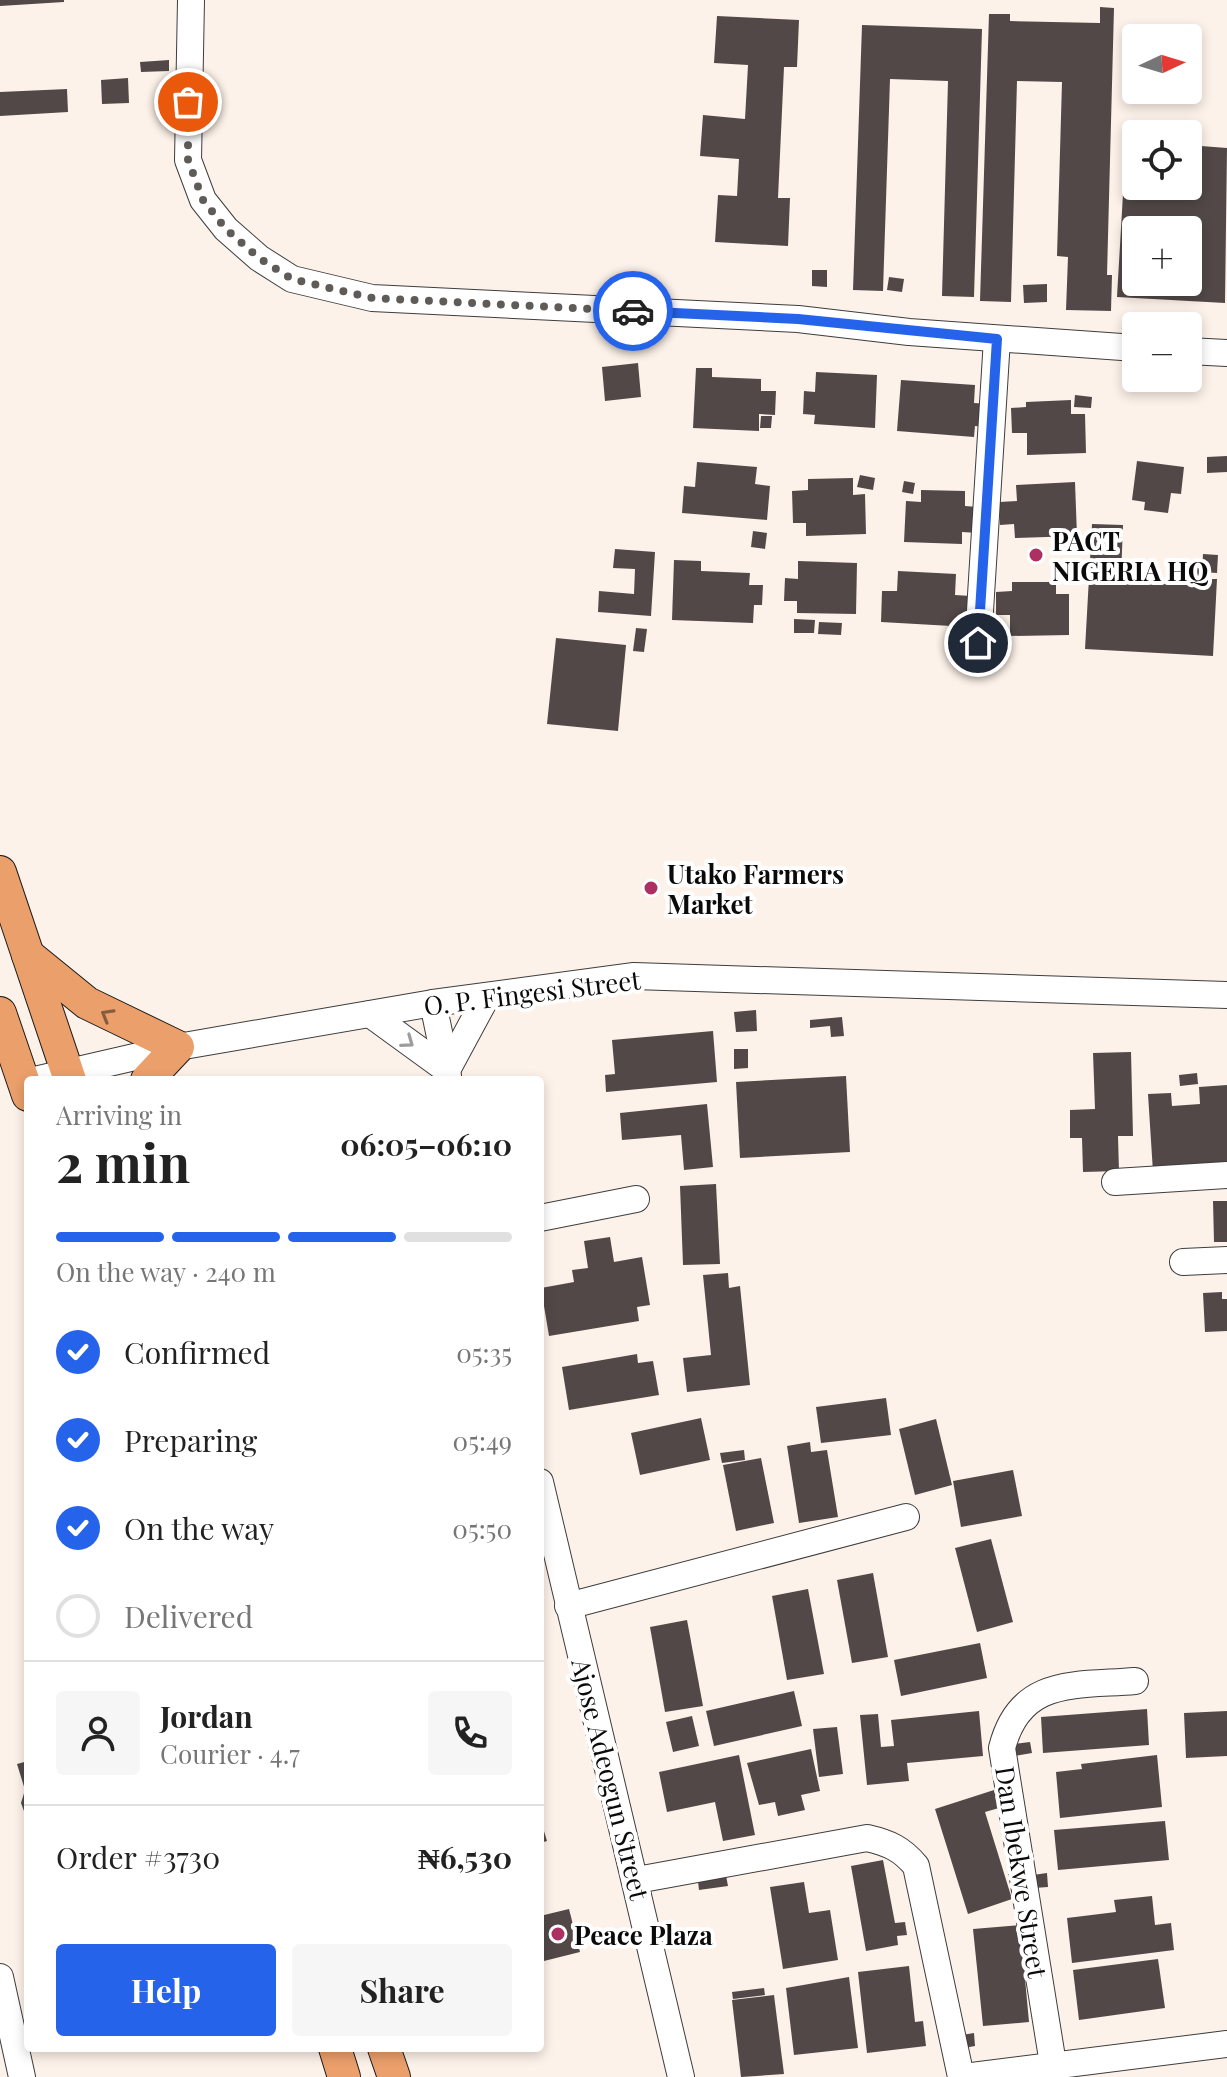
<!DOCTYPE html>
<meta charset="utf-8">
<style>
body{margin:0;font-family:"Playfair Display",serif;background:#f6f6f6;color:#222;height:100vh;display:flex;flex-direction:column;font-size:30px;white-space:nowrap}
*{box-sizing:border-box;margin:0}
p{font-size:26px;color:#767676}
.icon{flex:none;width:44px;height:44px;fill:none;stroke:currentColor;stroke-width:2;stroke-linecap:round;stroke-linejoin:round}
.map{position:relative;flex:1;overflow:hidden}
.side{position:absolute;left:24px;top:1076px;width:520px;height:976px;display:flex;flex-direction:column;background:#fff;border-radius:8px;box-shadow:0 4px 12px #0003}
.side>*{flex:none}
.needle{width:52px;rotate:86deg}
.buttons{position:absolute;left:1122px;top:24px;display:grid;gap:16px}
.buttons a{display:grid;place-items:center;width:80px;height:80px;border-radius:8px;background:#fff;box-shadow:0 4px 12px #0003;font-size:40px}
.pin{position:absolute;display:grid;place-items:center;width:68px;height:68px;color:#fff;margin:-34px;border:4px solid #fff;border-radius:50%;box-shadow:0 2px 8px #0007}
.courier{position:absolute;display:grid;place-items:center;width:80px;height:80px;margin:-40px;border:6px solid #2563eb;border-radius:50%;background:#fff;color:#222;box-shadow:0 2px 10px #0007}
.summary em{font-style:normal;font-weight:700}
.summary div{display:flex;flex-direction:column-reverse}
.summary{display:flex;align-items:center;justify-content:space-between;height:136px;padding:0 32px}
h1{font-size:52px;font-weight:700;line-height:60px}
.bar{display:grid;grid-template-columns:repeat(4,1fr);gap:12px 8px;align-content:center;height:96px;padding:0 32px}
.bar i{height:10px;border-radius:6px;background:#e0e0e0}
.bar .on{background:#2563eb}
.bar p{grid-column:span 4}
.line{display:flex;align-items:center;gap:20px;padding:0 32px;border-top:2px solid #e0e0e0}
.line div{flex:1}
.round{display:grid;place-items:center;flex:none;width:84px;height:84px;border-radius:8px;background:#f6f6f6}
ol{padding:0 32px;list-style:none}
li{display:flex;align-items:center;gap:24px;height:88px}
li p{margin-inline-start:auto}
li .icon{padding:8px;border-radius:50%;background:#2563eb;color:#fff;stroke-width:4}
li:last-child{color:#767676}
li i{width:44px;height:44px;border:4px solid #e0e0e0;border-radius:50%}
.action{display:flex;gap:16px;margin-top:auto;padding:16px 32px}
.action a{flex:1;height:92px;border-radius:8px;background:#2563eb;color:#fff;font-size:32px;font-weight:700;line-height:92px;text-align:center}
.action a+a{background:#f6f6f6;color:#222}
.map>svg:first-child{display:block}
.building{fill:#524848;fill-rule:evenodd}
.lines{fill:none;stroke-linecap:round;stroke-linejoin:round}
.minor-casing{stroke:#3d3d3d;stroke-width:28}
.major-casing{stroke:#1b1b1b;stroke-width:34}
.minor{stroke:#fff;stroke-width:26}
.major{stroke:#eb9f6b;stroke-width:32}
.oneway{stroke:#865c3f}
.oneway2{stroke:#9d9d9d}
.done{stroke:#5f5b58;stroke-width:8;stroke-dasharray:0 14.4}
.route{stroke:#2563eb;stroke-width:10}
.poi-dot{fill:#ac3062;stroke:#fff;stroke-width:3}
.labels{text-anchor:middle;dominant-baseline:central;stroke-width:8;stroke-linejoin:round;paint-order:stroke}
.poi-label{font-size:26px;font-weight:bold;fill:#0a0a0a;stroke:#fff;text-anchor:start}
.street-label{font-size:26px;fill:#0a0a0a;stroke:#fff}
</style>
<div class="map">
<svg width="1227" height="2077" viewBox="0 0 1227 2077">
<rect width="100%" height="100%" fill="#fdf2e9"/>
<!-- building -->
<g class="building">
<path d="M0 0H64V2L0 6Z"/>
<path d="M1100 7 1114 8 1107 275H1112L1111 311 1066 310 1068 257 1057 256 1062 82 1017 81 1011 302 980 301 989 14H1010V21L1100 23Z"/>
<path d="M717 16 799 20 797 67H784L778 198H790L788 246 715 242 718 195 737 196 739 159 700 156 703 115 745 119 748 65 714 63Z"/>
<path d="M862 25 982 29 974 297 942 296 948 81 890 79 883 291 853 290Z"/>
<path d="M169 60V71L141 72 140 62Z"/>
<path d="M128 78 129 103 102 104 101 80Z"/>
<path d="M67 89 68 112 0 116V92Z"/>
<path d="M1126 142H1136V186H1188V145L1227 148 1225 303 1117 297ZM1136 230H1188V282H1136Z"/>
<path d="M812 270H827V287L812 286Z"/>
<path d="M889 277 904 279 902 292 887 290Z"/>
<path d="M1047 284V302L1024 303 1023 285Z"/>
<path d="M638 363 641 397 605 401 602 367Z"/>
<path d="M696 368H712V377L761 379V391H776L775 415 759 414V431L693 428Z"/>
<path d="M816 372 877 375 875 428 814 424 815 415 803 414 804 391 815 392Z"/>
<path d="M901 380 975 385 974 403 990 404 988 427 975 426 974 437 897 431Z"/>
<path d="M1075 395 1092 397 1091 408 1074 407Z"/>
<path d="M1071 400V414H1085L1086 453 1027 455V433H1012L1011 408 1026 407V402Z"/>
<path d="M761 416H772L771 428H760Z"/>
<path d="M1227 456V472L1207 473V457Z"/>
<path d="M1137 461 1184 467 1181 494 1171 493 1168 513 1144 510 1145 502 1132 500Z"/>
<path d="M697 462 757 467 755 484 770 486 767 520 682 513 684 486 695 487Z"/>
<path d="M860 475 875 478 873 490 857 487Z"/>
<path d="M853 478V495L865 494 866 534 806 536V523H793L792 491 808 490V479Z"/>
<path d="M904 481 915 483 913 494 902 492Z"/>
<path d="M1075 482 1077 536 1015 538 1014 524 1000 525 999 502 1017 501 1016 485Z"/>
<path d="M921 490 965 491V506L978 507V533L962 532V544L904 542 906 501 921 502Z"/>
<path d="M1092 524 1123 525 1121 577 1168 580 1169 566 1201 568 1200 579H1217L1213 656 1085 649Z"/>
<path d="M753 531 767 533 765 549 751 547Z"/>
<path d="M615 549 655 552 651 616 598 612 599 591 634 594 635 569 613 568Z"/>
<path d="M1203 554 1218 555 1217 573 1202 572Z"/>
<path d="M674 560 701 561V571L750 573 749 585H763L762 605H754L753 623 672 620Z"/>
<path d="M798 561 857 563 856 614 797 613V601H784L785 578 798 579Z"/>
<path d="M898 571 956 574 955 595 971 596 969 627 881 622 882 591H897Z"/>
<path d="M1012 582H1056V594H1069V635L1010 636V615H996V592L1012 591Z"/>
<path d="M794 619 815 620 814 633H794Z"/>
<path d="M819 622 842 623 841 635 818 634Z"/>
<path d="M636 628 647 629 644 652 633 651Z"/>
<path d="M556 638 626 645 618 731 547 724Z"/>
<path d="M756 1010 757 1031 736 1032 734 1012Z"/>
<path d="M842 1017 844 1036 831 1037 830 1026 810 1028V1020Z"/>
<path d="M713 1031 717 1082 606 1092 605 1075 615 1074 612 1040Z"/>
<path d="M734 1049H748V1068L734 1069Z"/>
<path d="M1131 1052 1133 1136H1118L1119 1171 1083 1172 1082 1138H1070V1110L1095 1109 1093 1053Z"/>
<path d="M1197 1073 1198 1084 1180 1086 1179 1075Z"/>
<path d="M846 1076 850 1152 740 1158 736 1082Z"/>
<path d="M1227 1085V1167L1153 1172 1148 1094 1171 1093 1172 1106 1200 1104 1199 1087Z"/>
<path d="M707 1104 713 1167 684 1170 681 1135 622 1140 620 1113Z"/>
<path d="M716 1184 720 1264 683 1265 680 1186Z"/>
<path d="M1213 1201H1227V1242H1214Z"/>
<path d="M610 1237 614 1262 642 1257 650 1305 637 1307 639 1321 549 1336 541 1288 574 1282 572 1270 588 1268 584 1241Z"/>
<path d="M728 1273 729 1288 740 1286 750 1385 687 1392 683 1358 711 1355 703 1275Z"/>
<path d="M1222 1292V1299H1227V1331L1205 1332 1203 1293Z"/>
<path d="M637 1354 638 1363 653 1361 659 1395 569 1410 562 1367Z"/>
<path d="M886 1398 891 1435 821 1443 816 1407Z"/>
<path d="M701 1418 710 1460 640 1475 631 1433Z"/>
<path d="M936 1419 952 1485 915 1495 899 1429Z"/>
<path d="M810 1442 811 1452 827 1450 838 1517 799 1523 787 1446Z"/>
<path d="M744 1450 745 1460 722 1463 720 1453Z"/>
<path d="M761 1458 774 1523 736 1531 723 1465Z"/>
<path d="M1013 1470 1022 1516 961 1527 953 1481Z"/>
<path d="M991 1539 1013 1622 977 1632 955 1548Z"/>
<path d="M873 1573 888 1657 852 1663 837 1580Z"/>
<path d="M808 1589 824 1674 787 1680 772 1596Z"/>
<path d="M687 1620 703 1706 665 1712 650 1627Z"/>
<path d="M980 1643 987 1678 901 1696 894 1660Z"/>
<path d="M794 1691 802 1726 714 1746 706 1711Z"/>
<path d="M1147 1709 1149 1745 1043 1753 1041 1717Z"/>
<path d="M979 1711 983 1756 907 1763 909 1781 867 1785 860 1715 878 1714 881 1747 894 1746 891 1720Z"/>
<path d="M1227 1711V1756L1186 1758 1184 1713Z"/>
<path d="M692 1716 699 1746 673 1752 666 1722Z"/>
<path d="M837 1727 843 1774 819 1777 813 1729Z"/>
<path d="M1030 1742 1032 1753 1015 1756 1013 1744Z"/>
<path d="M811 1749 820 1791 801 1795 805 1810 778 1816 775 1802 759 1805 747 1763Z"/>
<path d="M739 1755 755 1835 723 1841 715 1802 667 1812 659 1772Z"/>
<path d="M1157 1755 1162 1807 1060 1818 1056 1772 1082 1769 1081 1764Z"/>
<path d="M28 1761V1822L21 1803 25 1790 17 1764Z"/>
<path d="M994 1790 999 1808 985 1812 1012 1899 968 1914 935 1809Z"/>
<path d="M540 1818 547 1841 540 1843Z"/>
<path d="M1165 1821 1169 1860 1058 1870 1054 1830Z"/>
<path d="M883 1860 895 1923 905 1922 907 1935 897 1936 898 1945 866 1951 851 1866Z"/>
<path d="M725 1870 728 1886 699 1890 697 1873Z"/>
<path d="M1047 1873 1048 1887 1034 1888 1033 1875Z"/>
<path d="M804 1882 809 1913 830 1910 838 1960 783 1969 770 1887Z"/>
<path d="M1152 1896 1155 1925 1171 1923 1174 1950 1072 1963 1067 1918 1116 1912 1114 1900Z"/>
<path d="M569 1909 580 1952 540 1962V1916Z"/>
<path d="M1020 1925 1029 2022 983 2026 973 1929Z"/>
<path d="M1158 1959 1165 2008 1079 2020 1073 1970Z"/>
<path d="M909 1966 915 2022 923 2021 926 2046 867 2053 858 1972Z"/>
<path d="M849 1977 858 2048 794 2055 786 1988Z"/>
<path d="M764 1988 765 1995 733 1999 732 1992Z"/>
<path d="M774 1995 784 2074 741 2077 732 2000Z"/>
<path d="M974 2033 975 2046 964 2048 962 2035Z"/>
</g>
<g class="lines">
<!-- minor casing -->
<g class="minor-casing">
<g id="minor">
<path d="M191 0 188 160 203 200 226 229 259 258 292 279 372 298 798 319 909 332 1136 348"/>
<path d="M1188 351 1227 353"/>
<path d="M978 643 997 339"/>
<path d="M433 1003 448 1076"/>
<path d="M370 1014 447 1070 487 996"/>
<path d="M35 1080 178 1047 433 1003 634 976 1227 995"/>
<path d="M1115 1182 1227 1175"/>
<path d="M540 1218 636 1199"/>
<path d="M1183 1262 1227 1260"/>
<path d="M540 1482 681 2077"/>
<path d="M568 1606 906 1517"/>
<path d="M637 1880 867 1838C889 1843 902 1849 916 1866L961 2077"/>
<path d="M0 1977 22 2077"/>
<path d="M1053 2064 1002 1748C1020 1677 1075 1686 1135 1681"/>
<path d="M964 2077 1227 2044"/>
</g>
</g>
<!-- major casing -->
<g class="major-casing">
<g id="major">
<path d="M0 872 70 1080"/>
<path d="M28 955 87 1003 178 1047 147 1080"/>
<path d="M0 1013 28 1095"/>
<path d="M335 2048 344 2077"/>
<path d="M384 2048 394 2077"/>
</g>
</g>
<!-- minor -->
<use href="#minor" class="minor"/>
<!-- major -->
<use href="#major" class="major"/>
</g>
<!-- one-way arrows -->
<defs><path id="oneway-chevron" d="M-2-3.5L2.5 0L-2 3.5" fill="none" stroke-width="1.6" stroke-linecap="round" stroke-linejoin="round" transform="scale(2)"/></defs>
<use class="oneway" href="#oneway-chevron" transform="translate(107 1015) rotate(-150)"/>
<use class="oneway2" href="#oneway-chevron" transform="translate(408 1042) rotate(36)"/>
<g class="lines">
<!-- done -->
<path class="done" d="M188 102V160L203 200 226 229 259 258 292 279 372 298 633 311"/>
<!-- route -->
<path class="route" d="M633 311 798 319 997 339 978 643"/>
</g>
<!-- markers -->
<g class="poi-dot">
<circle cx="1036" cy="555" r="8"/>
<circle cx="651" cy="888" r="8"/>
<circle cx="558" cy="1934" r="8"/>
</g>
<g class="labels">
<!-- poi labels -->
<g class="poi-label">
<text x="1052" y="540">PACT<tspan x="1052" dy="30">NIGERIA HQ</tspan></text>
<text x="667" y="873">Utako Farmers<tspan x="667" dy="30">Market</tspan></text>
<text x="574" y="1934">Peace Plaza</text>
</g>
<!-- street labels -->
<g class="street-label">
<text transform="translate(532 992) rotate(-7)">O. P. Fingesi Street</text>
<text transform="translate(611 1779) rotate(76)">Ajose Adeogun Street</text>
<text transform="translate(1022 1872) rotate(81)">Dan Ibekwe Street</text>
</g>
</g>
</svg>
<div class="buttons">
<a><svg class="needle" viewBox="-14 -14 28 28"><path d="M0-13l5 13h-10z" fill="#e53935"/><path d="M0 13l5-13h-10z" fill="#767676"/></svg></a>
<a><svg class="icon" aria-label="locate" viewBox="0 0 24 24"><circle cx="12" cy="12" r="6"/><path d="M12 2v4M12 18v4M2 12h4M18 12h4"/></svg></a>
<a>+</a>
<a>−</a>
</div>
<div class="pin" style="left:188px;top:102px;background:#ea580c"><svg class="icon" aria-label="bag" viewBox="0 0 24 24"><path d="M5 8h14l-1 12H6zM9 8a3 3 0 0 1 6 0"/></svg></div>
<div class="pin" style="left:978px;top:643px;background:#1f2937"><svg class="icon" aria-label="home" viewBox="0 0 24 24"><path d="M3 11l9-7 9 7M6 9v11h12V9"/></svg></div>
<div class="courier" style="left:633px;top:311px"><svg class="icon" aria-label="car" viewBox="0 0 24 24"><path d="M5 17H2v-5l4-1 3-4h7l3 4 3 1v5h-3M9 17h6M6 11h13"/><circle cx="7" cy="17" r="2"/><circle cx="17" cy="17" r="2"/></svg></div>
<section class="side">
<div class="summary"><div><h1>2 min</h1><p>Arriving in</p></div><em>06:05–06:10</em></div>
<div class="bar"><i class="on"></i><i class="on"></i><i class="on"></i><i></i><p>On the way · 240 m</p></div>
<ol>
<li><svg class="icon" aria-label="check" viewBox="0 0 24 24"><path d="M5 12l5 5 9-10"/></svg>Confirmed<p>05:35</p></li>
<li><svg class="icon" aria-label="check" viewBox="0 0 24 24"><path d="M5 12l5 5 9-10"/></svg>Preparing<p>05:49</p></li>
<li><svg class="icon" aria-label="check" viewBox="0 0 24 24"><path d="M5 12l5 5 9-10"/></svg>On the way<p>05:50</p></li>
<li><i></i>Delivered</li>
</ol>
<div class="line" style="height:144px"><a class="round"><svg class="icon" aria-label="person" viewBox="0 0 24 24"><circle cx="12" cy="8" r="4"/><path d="M4 21q1-7 8-7t8 7"/></svg></a><div><b>Jordan</b><p>Courier · 4.7</p></div><a class="round"><svg class="icon" aria-label="phone" viewBox="0 0 24 24"><path d="M5 4h4l2 5-3 2q2 4 5 5l2-3 5 2v4C11 20 4 13 5 4z"/></svg></a></div>
<div class="line" style="height:104px"><div>Order #3730</div><b>₦6,530</b></div>
<div class="action"><a>Help</a><a>Share</a></div>
</section>
</div>
